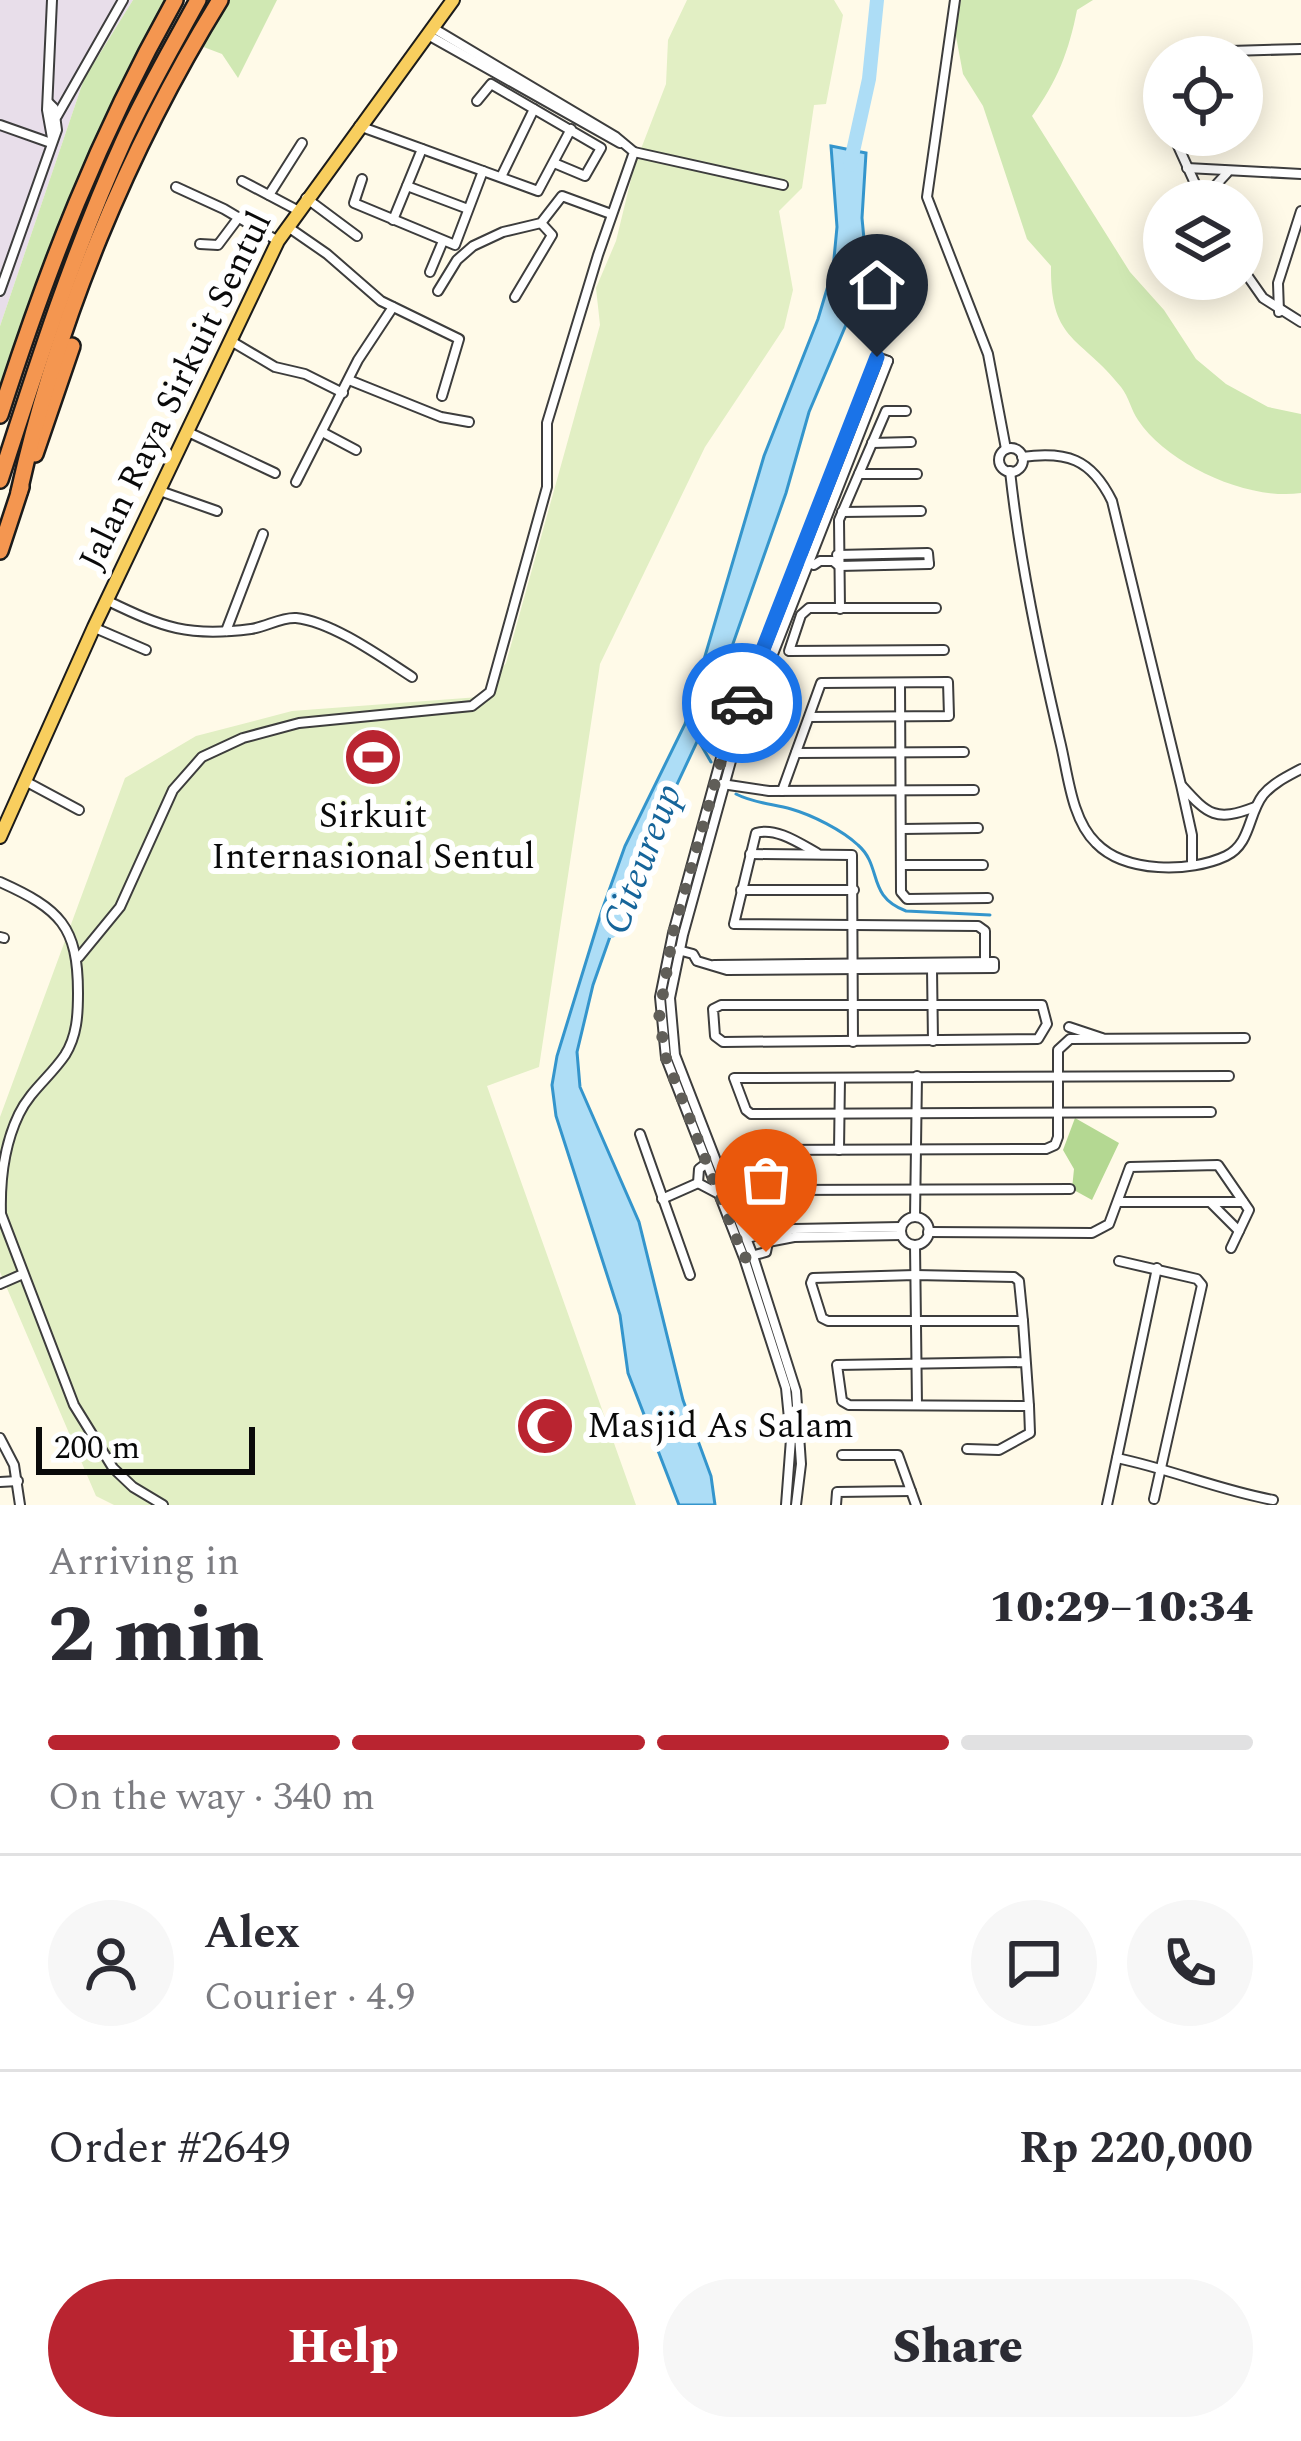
<!DOCTYPE html>
<meta charset="utf-8">
<style>
body{margin:0;font-family:Spectral,serif;background:#f7f7f7;color:#2b2b33;height:100vh;display:flex;flex-direction:column;font-size:45px;white-space:nowrap}
*{box-sizing:border-box;margin:0}
p{font-size:39px;color:#7c7c81}
.icon{flex:none;width:66px;height:66px;fill:none;stroke:currentColor;stroke-width:2;stroke-linecap:round;stroke-linejoin:round}
.map{position:relative;height:1505px;overflow:hidden}
.details{display:flex;flex-direction:column;background:#fff;flex:1}
.details>*{flex:none}
.tools{position:absolute;left:1143px;top:36px;display:grid;gap:24px}
.tools a{display:grid;place-items:center;width:120px;height:120px;border-radius:50%;background:#fff;box-shadow:0 6px 30px #0003;font-size:60px}
.scale{position:absolute;left:36px;bottom:30px;width:219px;box-sizing:border-box;padding-left:12px;border:6px solid #0a0a0a;border-top:0;font-size:33px;line-height:42px;white-space:nowrap;color:#0a0a0a;-webkit-text-stroke:9px #fff;paint-order:stroke}
.pin{position:absolute;display:grid;place-items:center;width:102px;height:102px;color:#fff;margin:-123px -51px;border-radius:50% 50% 50% 0;rotate:-45deg;box-shadow:0 0 12px #0007}
.pin .icon{rotate:45deg}
.courier{position:absolute;display:grid;place-items:center;width:120px;height:120px;margin:-60px;border:9px solid #1a73e8;border-radius:50%;background:#fff;color:#222;box-shadow:0 3px 15px #0007}
.head em{font-style:normal;font-weight:800}
.head div{display:flex;flex-direction:column-reverse}
.head{display:flex;align-items:center;justify-content:space-between;height:204px;padding:0 48px}
h1{font-size:78px;font-weight:800;line-height:90px}
.bar{display:grid;grid-template-columns:repeat(4,1fr);gap:18px 12px;align-content:center;height:144px;padding:0 48px}
.bar i{height:15px;border-radius:9px;background:#e1e1e2}
.bar .selected{background:#b92430}
.bar p{grid-column:span 4}
.line{display:flex;align-items:center;gap:30px;padding:0 48px;border-top:3px solid #e1e1e2}
.line div{flex:1}
.round{display:grid;place-items:center;flex:none;width:126px;height:126px;border-radius:63px;background:#f7f7f7}
.primary-button{display:flex;gap:24px;margin-top:auto;padding:24px 48px}
.primary-button a{flex:1;height:138px;border-radius:72px;background:#b92430;color:#fff;font-size:48px;font-weight:800;line-height:138px;text-align:center}
.primary-button a+a{background:#f7f7f7;color:#2b2b33}
.map>svg:first-child{display:block}
.industrial{fill:#e8deea}
.green{fill:#d0e8b3}
.forest{fill:#b4d892}
.pitch{fill:#e2efc4}
.water{fill:#adddf6;stroke:#3495cc;stroke-width:3}
.lines{fill:none;stroke-linecap:round;stroke-linejoin:round}
.stream{stroke:#3495cc;stroke-width:3}
.river{stroke:#adddf6;stroke-width:14}
.minor-casing{stroke:#3d3d3d;stroke-width:12}
.primary-casing{stroke:#1b1b1b;stroke-width:16}
.motorway-casing{stroke:#1b1b1b;stroke-width:20}
.minor{stroke:#fff;stroke-width:8}
.primary{stroke:#f8ce5e;stroke-width:12}
.motorway{stroke:#f49650;stroke-width:15}
.done{stroke:#605e58;stroke-width:12;stroke-dasharray:0 21.6}
.route{stroke:#1a73e8;stroke-width:15}
.labels{text-anchor:middle;dominant-baseline:central;stroke-width:12;stroke-linejoin:round;paint-order:stroke}
.street-label{font-size:36px;fill:#0a0a0a;stroke:#fff}
.poi-label{font-size:36px;fill:#0a0a0a;stroke:#fff}
.water-label{font-size:39px;font-style:italic;fill:#16659a;stroke:#fff}
</style>
<div class="map">
<svg width="1301" height="1505" viewBox="0 0 1301 1505">
<rect width="100%" height="100%" fill="#fffae8"/>
<!-- industrial -->
<path class="industrial" d="M0 0H133L84 79 0 326Z"/>
<!-- green -->
<g class="green">
<path d="M133 0H175L135 73 0 415V326L84 79Z"/>
<path d="M220 0H277L238 78 222 54 193 43Z"/>
<path d="M961 0H1093L1077 10C1069 51 1057 82 1032 116L1130 272 1164 310 1196 359 1226 384 1268 407 1301 414V493C1249 501 1168 465 1138 420 1131 410 1129 397 1121 387 1081 336 1050 343 1051 266L1027 239 983 106 963 74 955 31Z"/>
</g>
<!-- forest -->
<path class="forest" d="M1075 1118 1119 1143 1092 1200 1072 1189 1074 1169 1063 1150Z"/>
<!-- pitch -->
<path class="pitch" d="M687 0H834L843 15 826 104 814 105 802 188 779 211 793 290 784 328 705 447 600 664 539 1067 487 1086 636 1505H114L96 1496 0 1272V1117L125 778 196 736 292 711 479 697 506 663 600 325 596 288 616 241 634 167 666 84 668 40Z"/>
<!-- water -->
<path class="water" d="M831 146 866 153 862 218 865 250 859 294 809 412 786 493 703 729 624 897 593 985 577 1052 580 1087 639 1222 683 1400 711 1476 715 1505H679L628 1373 620 1315 556 1116 552 1085 557 1056 601 913 625 846 685 724 764 456 818 319 833 269 837 227Z"/>
<g class="lines">
<!-- stream -->
<g class="stream">
<path d="M697 738 711 762"/>
<path d="M736 794C753 803 773 804 791 809 812 815 842 830 858 845 883 867 866 896 906 911L990 915"/>
</g>
<!-- river -->
<g class="river">
<path d="M850 165 869 79 877 0"/>
<path d="M611 931 636 868"/>
</g>
<!-- minor casing -->
<g class="minor-casing">
<g id="minor">
<path d="M52 0 47 110 52 138"/>
<path d="M955 0 927 197 988 354 1006 449"/>
<path d="M428 35 620 143"/>
<path d="M1204 57 1230 51 1301 49"/>
<path d="M477 101 491 84 601 148 585 176 554 163"/>
<path d="M57 116 123 0"/>
<path d="M0 125 51 143"/>
<path d="M359 126 538 191 571 129"/>
<path d="M1173 135 1203 201"/>
<path d="M634 152 783 185"/>
<path d="M1187 168 1301 174"/>
<path d="M501 177 534 109"/>
<path d="M362 179 354 203 455 245 483 171"/>
<path d="M242 181 297 210"/>
<path d="M407 186 468 209"/>
<path d="M176 187 224 209 278 241"/>
<path d="M269 195 302 143"/>
<path d="M306 198 357 236"/>
<path d="M1202 200 1227 173"/>
<path d="M393 220 422 149"/>
<path d="M288 227 327 254 381 301 459 339 442 396"/>
<path d="M200 244 218 245 239 217"/>
<path d="M1242 268 1263 298 1301 322"/>
<path d="M430 272 443 241"/>
<path d="M0 291 57 130 54 108 49 103"/>
<path d="M438 291 457 260 473 246 503 232 541 223 562 196 611 214"/>
<path d="M515 297 552 235 541 223"/>
<path d="M1279 312 1278 283 1301 211"/>
<path d="M231 341 275 367 305 374 343 393"/>
<path d="M349 380 441 417 469 422"/>
<path d="M188 432 275 473"/>
<path d="M324 433 356 450"/>
<path d="M872 443 911 442"/>
<circle cx="1011" cy="460" r="12"/>
<path d="M1022 457C1066 451 1091 458 1112 501L1181 785 1192 835V864"/>
<path d="M1010 471C1020 563 1039 651 1060 741 1068 773 1071 819 1096 843 1125 873 1190 873 1226 856 1251 844 1248 814 1263 795 1273 783 1288 776 1301 769"/>
<path d="M859 474H917"/>
<path d="M296 482 358 360 393 307"/>
<path d="M160 491 217 511"/>
<path d="M842 512 921 511"/>
<path d="M837 555 928 553 929 564"/>
<path d="M805 561 814 565 820 561H833L839 566 929 564"/>
<path d="M108 601C164 628 188 637 251 629 266 627 281 617 296 618 333 622 381 657 412 677"/>
<path d="M936 608H809L801 615 789 651 944 650"/>
<path d="M840 609 839 520 886 411H906"/>
<path d="M95 628 146 650"/>
<path d="M226 631 263 534"/>
<path d="M900 683 901 892 907 899 988 898"/>
<path d="M796 753 964 752"/>
<path d="M25 781 79 810"/>
<path d="M722 784 769 791 974 790"/>
<path d="M1182 786C1208 815 1216 822 1255 807"/>
<path d="M782 791 821 683 948 682 949 716 809 717"/>
<path d="M902 829 978 828"/>
<path d="M817 853C799 843 776 827 756 833L734 924 978 926 985 931V962"/>
<path d="M750 854 852 855 853 1042"/>
<path d="M901 865H983"/>
<path d="M0 882C60 909 78 926 78 993 78 1015 77 1036 65 1055 51 1076 30 1091 19 1114 4 1145 0 1180 1 1214L74 1405 113 1468 133 1487 163 1505"/>
<path d="M741 890H854"/>
<path d="M0 937 4 938"/>
<path d="M678 950 693 954 697 961 727 970 994 968V962L714 965"/>
<path d="M79 957 120 907 173 790 202 757 243 738 299 723 472 706 490 692 547 487V423L598 255 634 152 616 137 433 28"/>
<path d="M932 969 933 1041"/>
<path d="M721 1005H1042L1047 1024 1038 1039 723 1042 715 1036 713 1009Z"/>
<path d="M1069 1027 1102 1038"/>
<path d="M1211 1112 751 1114 746 1110 734 1078 1229 1076"/>
<path d="M640 1134 690 1275"/>
<path d="M839 1150 840 1078"/>
<path d="M707 1163 699 1169 698 1183 717 1193"/>
<path d="M1070 1189 777 1190 761 1150 1046 1149 1055 1145 1058 1137V1050L1070 1039 1245 1038"/>
<path d="M662 1199 698 1183"/>
<path d="M1119 1202H1243"/>
<path d="M1211 1203 1239 1231"/>
<path d="M915 1217 917 1076"/>
<circle cx="915" cy="1231" r="14"/>
<path d="M928 1232 1092 1233 1109 1224 1130 1167 1218 1165 1249 1210 1231 1248"/>
<path d="M766 1237 794 1229 901 1227"/>
<path d="M747 1238 759 1235 768 1242 766 1252 751 1256"/>
<path d="M768 1242 794 1237 901 1235"/>
<path d="M915 1245 917 1405"/>
<path d="M1119 1261 1197 1279 1202 1285 1154 1499"/>
<path d="M915 1275 1014 1277 1019 1281 1023 1321H828L822 1318 811 1283 813 1278Z"/>
<path d="M0 1284 23 1274"/>
<path d="M1023 1321 1029 1406 849 1405 842 1401 837 1365 1025 1362"/>
<path d="M0 1438 14 1465 20 1505"/>
<path d="M967 1449 999 1450 1030 1433 1029 1406"/>
<path d="M1117 1458C1170 1469 1219 1490 1273 1500"/>
<path d="M0 1482 18 1481"/>
<path d="M911 1491 916 1505"/>
<path d="M786 1505 791 1439 786 1388 744 1258 666 1058 660 997 673 933 721 758 877 357 888 361"/>
<path d="M796 1505 801 1464 796 1391 753 1256 675 1055 670 998 683 935 731 761 888 361"/>
<path d="M836 1505 837 1492 911 1491 898 1455H842"/>
<path d="M1107 1505 1157 1268"/>
</g>
</g>
<!-- primary casing -->
<g class="primary-casing">
<path id="primary" d="M0 837 94 627 278 241 453 0"/>
</g>
<!-- motorway casing -->
<g class="motorway-casing">
<g id="motorway">
<path d="M0 415C48 266 98 137 175 0"/>
<path d="M35 454 72 346"/>
<path d="M0 480C37 365 74 250 124 140 146 92 173 46 198 0"/>
<path d="M19 492C57 321 128 149 220 0"/>
<path d="M0 551 21 487"/>
</g>
</g>
<!-- minor -->
<use href="#minor" class="minor"/>
<!-- primary -->
<use href="#primary" class="primary"/>
<!-- motorway -->
<use href="#motorway" class="motorway"/>
</g>
<g class="lines">
<!-- done -->
<path class="done" d="M742 703 722 758 673 933 659 1018 666 1058 744 1258 766 1252"/>
<!-- route -->
<path class="route" d="M742 703 877 357"/>
</g>
<!-- icons -->
<defs>
<g id="stadium-disc" transform="scale(3)"><circle r="9.5" fill="#b92430" stroke="#fff"/><path d="M0-5a6.5 5 0 1 0 0 10a6.5 5 0 1 0 0-10ZM-3.5-1.8h7v3.6h-7Z" fill="#fff"/></g>
<g id="mosque-disc" transform="scale(3)"><circle r="9.5" fill="#b92430" stroke="#fff"/><path d="M3.5-4.9A6 6 0 1 0 3.5 4.9A5 5 0 1 1 3.5-4.9Z" fill="#fff"/></g>
</defs>
<g fill-rule="evenodd">
<use href="#stadium-disc" x="373" y="757"/>
<use href="#mosque-disc" x="545" y="1426"/>
</g>
<g class="labels">
<!-- street labels -->
<g class="street-label">
<text transform="translate(176 391) rotate(-64)">Jalan Raya Sirkuit Sentul</text>
</g>
<!-- poi labels -->
<g class="poi-label">
<text x="373" y="816">Sirkuit<tspan x="373" dy="41">Internasional Sentul</tspan></text>
<text x="587" y="1426" text-anchor="start">Masjid As Salam</text>
</g>
<!-- water labels -->
<g class="water-label">
<text transform="translate(643 859) rotate(-69)">Citeureup</text>
</g>
</g>
</svg>
<div class="tools">
<a><svg class="icon" aria-label="locate" viewBox="0 0 24 24"><circle cx="12" cy="12" r="6"/><path d="M12 2v4M12 18v4M2 12h4M18 12h4"/></svg></a>
<a><svg class="icon" aria-label="layers" viewBox="0 0 24 24"><path d="M12 4l9 5-9 5-9-5zM3 14l9 5 9-5"/></svg></a>
</div>
<div class="scale">200 m</div>
<div class="pin" style="left:766px;top:1252px;background:#ea580c"><svg class="icon" aria-label="bag" viewBox="0 0 24 24"><path d="M5 8h14l-1 12H6zM9 8a3 3 0 0 1 6 0"/></svg></div>
<div class="pin" style="left:877px;top:357px;background:#1f2937"><svg class="icon" aria-label="home" viewBox="0 0 24 24"><path d="M3 11l9-7 9 7M6 9v11h12V9"/></svg></div>
<div class="courier" style="left:742px;top:703px"><svg class="icon" aria-label="car" viewBox="0 0 24 24"><path d="M5 17H2v-5l4-1 3-4h7l3 4 3 1v5h-3M9 17h6M6 11h13"/><circle cx="7" cy="17" r="2"/><circle cx="17" cy="17" r="2"/></svg></div>
</div>
<section class="details">
<div class="head"><div><h1>2 min</h1><p>Arriving in</p></div><em>10:29–10:34</em></div>
<div class="bar"><i class="selected"></i><i class="selected"></i><i class="selected"></i><i></i><p>On the way · 340 m</p></div>
<div class="line" style="height:216px"><a class="round"><svg class="icon" aria-label="person" viewBox="0 0 24 24"><circle cx="12" cy="8" r="4"/><path d="M4 21q1-7 8-7t8 7"/></svg></a><div><b>Alex</b><p>Courier · 4.9</p></div><a class="round"><svg class="icon" aria-label="chat" viewBox="0 0 24 24"><path d="M4 5h16v11H9l-5 4z"/></svg></a><a class="round"><svg class="icon" aria-label="phone" viewBox="0 0 24 24"><path d="M5 4h4l2 5-3 2q2 4 5 5l2-3 5 2v4C11 20 4 13 5 4z"/></svg></a></div>
<div class="line" style="height:156px"><div>Order #2649</div><b>Rp 220,000</b></div>
<div class="primary-button"><a>Help</a><a>Share</a></div>
</section>
